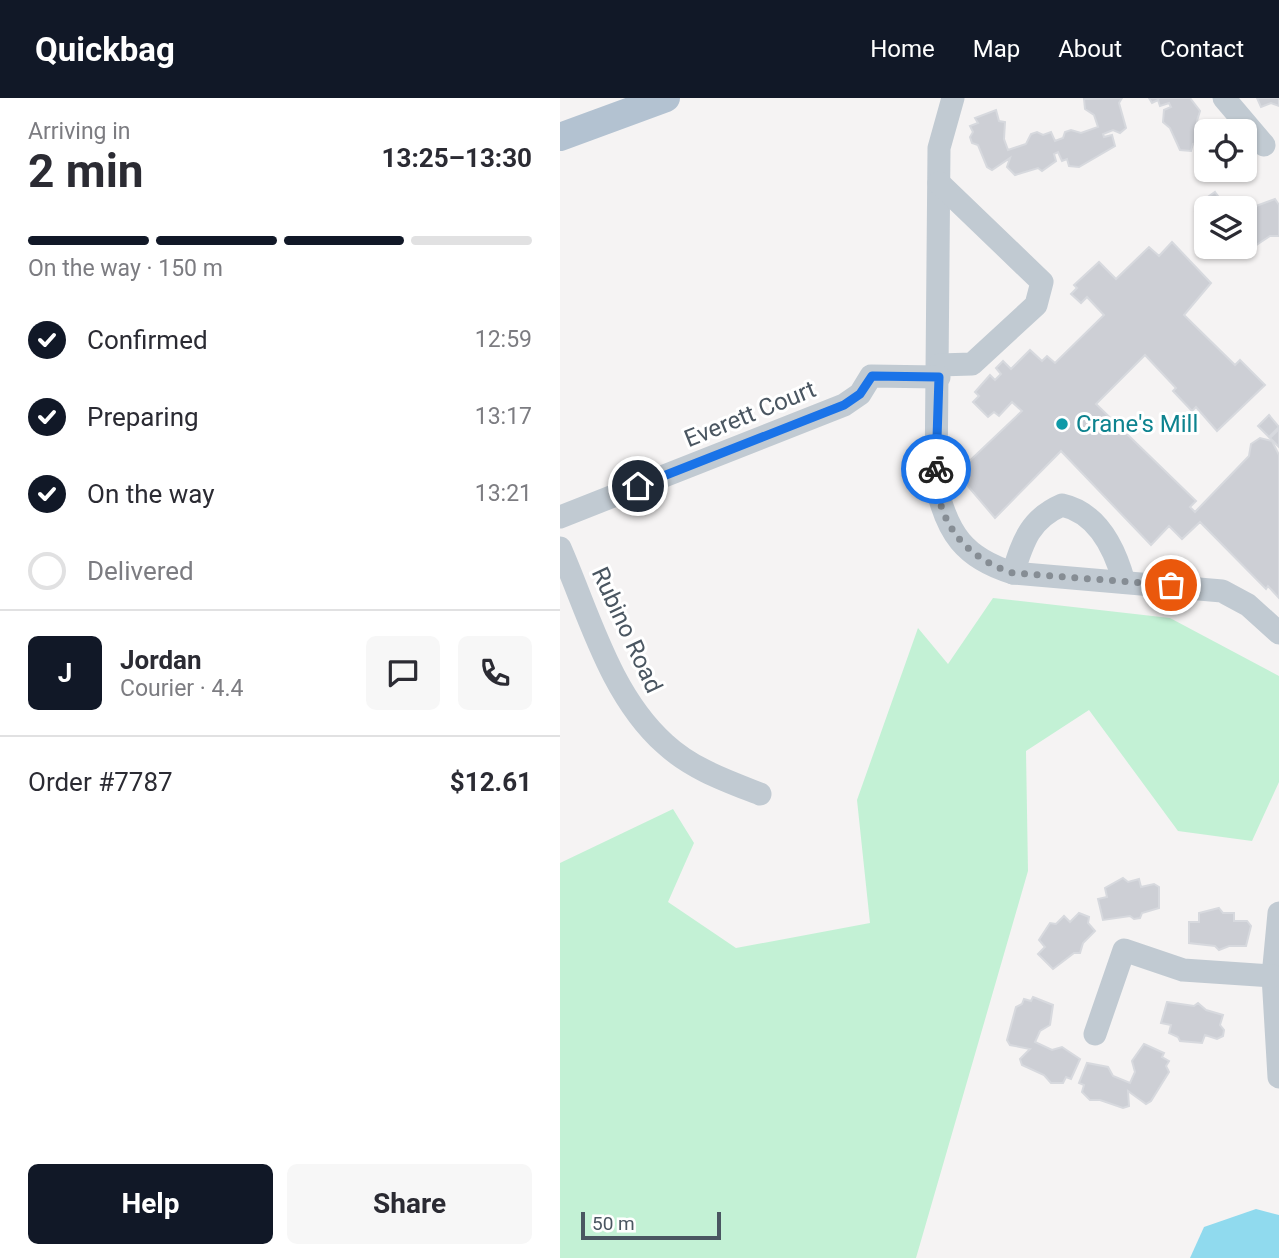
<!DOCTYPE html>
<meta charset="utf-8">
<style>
body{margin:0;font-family:Roboto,sans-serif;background:#f7f7f7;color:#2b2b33;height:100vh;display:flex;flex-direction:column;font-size:26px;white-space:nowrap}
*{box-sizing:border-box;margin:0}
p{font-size:23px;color:#7c7c81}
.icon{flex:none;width:38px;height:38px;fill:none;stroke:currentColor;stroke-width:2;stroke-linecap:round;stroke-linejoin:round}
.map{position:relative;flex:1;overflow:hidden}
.side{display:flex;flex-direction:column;background:#fff;width:560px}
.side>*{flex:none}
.controls{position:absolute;left:634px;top:21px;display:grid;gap:14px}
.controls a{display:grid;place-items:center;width:63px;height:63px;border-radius:10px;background:#fff;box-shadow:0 2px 5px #0004;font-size:35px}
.scale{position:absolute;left:21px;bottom:18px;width:140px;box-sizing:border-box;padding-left:7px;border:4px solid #4a5661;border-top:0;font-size:19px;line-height:24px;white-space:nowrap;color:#4a5661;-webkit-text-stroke:5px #fff;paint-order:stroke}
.pin{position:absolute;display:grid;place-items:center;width:60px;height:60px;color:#fff;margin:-30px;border:4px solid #fff;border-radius:50%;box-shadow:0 2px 7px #0007}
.courier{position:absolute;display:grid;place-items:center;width:70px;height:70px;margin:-35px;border:5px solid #1a73e8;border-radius:50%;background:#fff;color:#222;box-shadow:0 2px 9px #0007}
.head em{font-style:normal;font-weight:700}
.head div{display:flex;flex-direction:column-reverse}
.head{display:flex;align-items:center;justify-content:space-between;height:119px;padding:0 28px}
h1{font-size:46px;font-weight:700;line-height:52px}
.bar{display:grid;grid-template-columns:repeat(4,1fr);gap:10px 7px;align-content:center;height:84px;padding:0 28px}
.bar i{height:9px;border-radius:5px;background:#e1e1e2}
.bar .on{background:#111827}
.bar p{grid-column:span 4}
.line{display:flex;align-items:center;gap:18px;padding:0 28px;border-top:2px solid #e1e1e2}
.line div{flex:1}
.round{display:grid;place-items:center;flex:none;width:74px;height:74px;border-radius:10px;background:#f7f7f7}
ol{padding:0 28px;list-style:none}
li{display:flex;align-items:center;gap:21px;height:77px}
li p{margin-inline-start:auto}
li .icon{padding:7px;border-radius:50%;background:#111827;color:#fff;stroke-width:4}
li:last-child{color:#7c7c81}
li i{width:38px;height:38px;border:4px solid #e1e1e2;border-radius:50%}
.cta{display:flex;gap:14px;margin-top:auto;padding:14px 28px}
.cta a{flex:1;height:80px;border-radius:10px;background:#111827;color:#fff;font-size:28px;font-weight:700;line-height:80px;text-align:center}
.cta a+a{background:#f7f7f7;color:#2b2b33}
header{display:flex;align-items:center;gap:42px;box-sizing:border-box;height:98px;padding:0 35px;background:#111827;color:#fff}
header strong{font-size:33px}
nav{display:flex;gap:38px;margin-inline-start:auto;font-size:24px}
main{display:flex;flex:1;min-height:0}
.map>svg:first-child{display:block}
.green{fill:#c3f1d5}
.water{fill:#90daee}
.building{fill:#cdcfd5;stroke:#d7d9de;stroke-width:2}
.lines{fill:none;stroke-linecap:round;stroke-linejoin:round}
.minor{stroke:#c1cad2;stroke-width:23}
.major{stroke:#b3c2d1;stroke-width:28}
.done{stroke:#868d94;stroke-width:7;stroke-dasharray:0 12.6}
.route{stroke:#1a73e8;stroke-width:9}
.culture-dot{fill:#0f9aa8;stroke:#fff;stroke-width:2.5}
.labels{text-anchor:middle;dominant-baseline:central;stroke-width:6;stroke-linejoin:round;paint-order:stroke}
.street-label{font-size:24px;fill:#4a5661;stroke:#fff}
.culture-label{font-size:24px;fill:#0d838f;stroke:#fff;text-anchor:start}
</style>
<header>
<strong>Quickbag</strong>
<nav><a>Home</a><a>Map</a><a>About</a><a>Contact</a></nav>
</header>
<main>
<section class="side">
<div class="head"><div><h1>2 min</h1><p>Arriving in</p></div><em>13:25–13:30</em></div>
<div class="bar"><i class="on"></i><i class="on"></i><i class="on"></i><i></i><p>On the way · 150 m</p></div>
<ol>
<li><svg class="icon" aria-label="check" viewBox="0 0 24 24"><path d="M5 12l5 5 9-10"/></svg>Confirmed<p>12:59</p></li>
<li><svg class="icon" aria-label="check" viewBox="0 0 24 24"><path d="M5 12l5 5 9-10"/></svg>Preparing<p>13:17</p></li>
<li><svg class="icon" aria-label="check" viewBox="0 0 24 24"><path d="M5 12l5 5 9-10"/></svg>On the way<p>13:21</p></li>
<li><i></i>Delivered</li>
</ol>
<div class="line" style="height:126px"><b class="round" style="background:#111827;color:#fff">J</b><div><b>Jordan</b><p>Courier · 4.4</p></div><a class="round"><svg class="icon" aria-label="chat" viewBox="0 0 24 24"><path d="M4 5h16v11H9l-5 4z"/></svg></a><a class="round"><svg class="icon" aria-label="phone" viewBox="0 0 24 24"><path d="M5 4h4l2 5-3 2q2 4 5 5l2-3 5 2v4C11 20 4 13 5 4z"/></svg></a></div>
<div class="line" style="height:91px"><div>Order #7787</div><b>$12.61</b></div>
<div class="cta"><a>Help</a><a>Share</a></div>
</section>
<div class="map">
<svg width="719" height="1160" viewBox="0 0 719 1160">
<rect width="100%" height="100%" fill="#f5f3f3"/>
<!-- green -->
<path class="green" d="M433 500 610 520 719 578V684L692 743 618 733 529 612 466 653 468 773 356 1160H0V765L113 711 134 745 108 804 176 850 310 825 297 702 358 530 388 566Z"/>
<!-- water -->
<path class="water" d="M696 1111 719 1117V1160H630L644 1129Z"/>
<!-- building -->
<g class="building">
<path d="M562 0 559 5 566 30 560 35 553 32 543 36 544 39 552 37 555 48 519 69 509 68 507 61 502 63 498 54 494 56 496 63 482 73 478 70 455 77 447 69 450 60 432 72 427 69 418 47 412 45 410 39 413 34 410 28 418 25 415 20 436 12 439 23 445 24 444 41 448 52 466 46 471 36 477 34 483 37 491 34 495 43 503 40 505 34 511 32 521 35 538 29 534 17 525 11 524 1Z"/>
<path d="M589 0H630L640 13 637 23 644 42 633 46 631 53 620 52 610 30 603 24 604 12 611 9 609 5 600 8 598 2 592 5Z"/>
<path d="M697 0H719V8L711 5 701 9Z"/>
<path d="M655 94 661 102H667L670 110H646V132L641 131 635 114 641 110 638 106Z"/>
<path d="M715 101 719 107V138H710L689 152 684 151V124L696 114V108Z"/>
<path d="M612 144 651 185 624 217 675 267 680 262 705 287 657 333 636 309 632 313 613 293 616 290 585 257 536 306 636 403 630 409 635 414 689 358 691 346 700 340 712 343 719 357V500L708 488 706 491 640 424 622 441 609 428 591 447 501 353 435 420 401 380 406 374 402 370 462 313 452 304 439 318 434 314 428 319 413 304 419 298 415 294 430 277 435 282 441 276 436 270 443 263 451 271 470 252 482 263 487 258 495 265 544 217 527 199 521 205 511 196 517 190 514 187 539 164 556 181 589 149 599 158Z"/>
<path d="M709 317 719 329 709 339 698 328Z"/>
<path d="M719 331V349L710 340Z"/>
<path d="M563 780 568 784 579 781 581 789 594 786 599 789V810L582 815 580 820 574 821 570 818 543 822 538 801 547 799 545 790Z"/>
<path d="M659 810 663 815H674V823H687L691 828 686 848H669L659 852 655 848 629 845V824H639V815Z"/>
<path d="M519 815 529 819 528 825 535 833 523 845 520 855H514L493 871 478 856 485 849 479 842 490 825 496 826 504 818 510 824Z"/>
<path d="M473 899 493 907 490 927 480 933 475 944 492 952 502 949 520 961 511 981 506 979 503 985H491L484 977 462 967 460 961 470 951 450 947 447 942 456 909 462 906 464 901 471 903Z"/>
<path d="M607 904 634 908 638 905 646 912 663 917 660 927 664 932 663 938 657 941 645 937 642 945 620 943 618 939 609 935 611 927 601 925Z"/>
<path d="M584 946 604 955 602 959 609 963 606 968 609 974 591 1003 586 1006 568 993 569 1008 563 1010 540 1002H530L522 994 524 987 519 985 527 965 548 969 553 978 570 985 575 974 572 963Z"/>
</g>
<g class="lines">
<!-- minor -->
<g class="minor">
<path d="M393 0 379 50 376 386C387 435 404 460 453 475L662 493 688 507 719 535"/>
<path d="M664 0 704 47"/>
<path d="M379 267 412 266 476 207 482 184 379 85"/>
<path d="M0 419 284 307 300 296 311 278 379 279"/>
<path d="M0 450C29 516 50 597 105 646 132 671 167 683 200 696"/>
<path d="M453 475C463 443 470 421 502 407 538 415 555 451 564 484"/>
<path d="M719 815 713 878 719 979"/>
<path d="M535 936 564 852 623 872 713 878"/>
</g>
<!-- major -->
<path class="major" d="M0 39 106 0"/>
</g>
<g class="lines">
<!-- done -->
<path class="done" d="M376 371C375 423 405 460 453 475L611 487"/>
<!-- route -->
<path class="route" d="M78 388 284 307 300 296 312 278 379 279 376 371"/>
</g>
<!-- markers -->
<circle class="culture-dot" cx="502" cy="326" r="7"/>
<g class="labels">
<!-- street labels -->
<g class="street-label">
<text transform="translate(190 316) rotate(-22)">Everett Court</text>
<text transform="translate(67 532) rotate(65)">Rubino Road</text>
</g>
<!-- culture labels -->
<g class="culture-label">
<text x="516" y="326">Crane's Mill</text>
</g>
</g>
</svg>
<div class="controls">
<a><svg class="icon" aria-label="locate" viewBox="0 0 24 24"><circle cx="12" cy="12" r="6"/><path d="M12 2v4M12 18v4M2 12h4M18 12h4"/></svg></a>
<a><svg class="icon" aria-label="layers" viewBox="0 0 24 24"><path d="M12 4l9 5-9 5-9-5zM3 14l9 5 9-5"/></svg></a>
</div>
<div class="scale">50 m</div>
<div class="pin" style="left:611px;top:487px;background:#ea580c"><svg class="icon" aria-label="bag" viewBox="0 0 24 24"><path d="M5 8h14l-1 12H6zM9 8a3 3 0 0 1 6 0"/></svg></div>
<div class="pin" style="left:78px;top:388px;background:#1f2937"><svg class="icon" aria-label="home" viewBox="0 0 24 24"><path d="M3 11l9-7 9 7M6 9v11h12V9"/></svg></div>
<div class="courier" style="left:376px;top:371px"><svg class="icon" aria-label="bike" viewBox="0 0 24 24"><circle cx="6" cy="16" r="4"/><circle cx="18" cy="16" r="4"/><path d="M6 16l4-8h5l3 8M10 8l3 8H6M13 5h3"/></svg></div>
</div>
</main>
